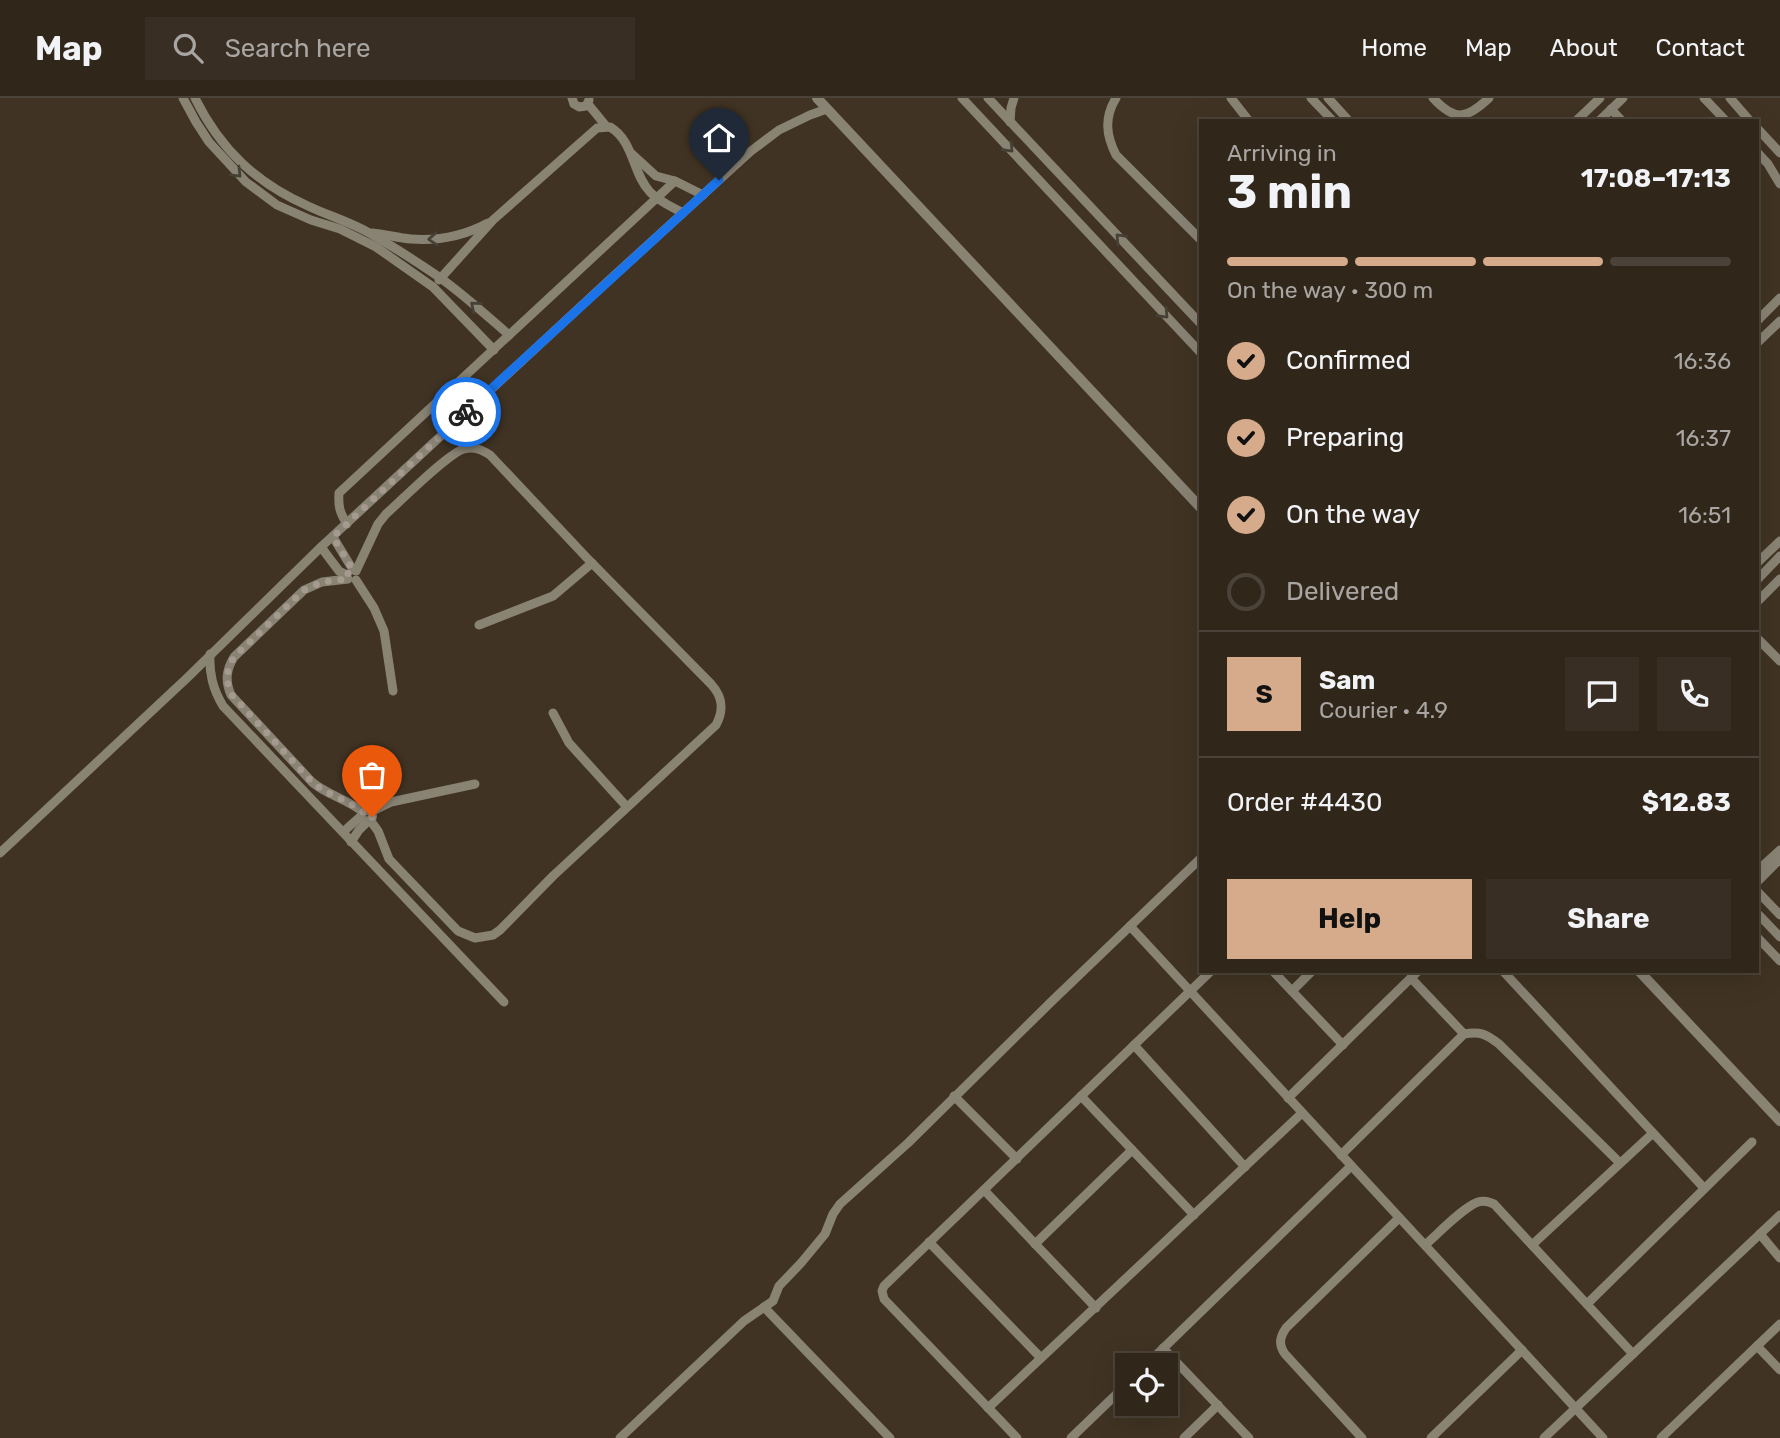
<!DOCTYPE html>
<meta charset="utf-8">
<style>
body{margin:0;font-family:Rubik,sans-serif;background:#382e23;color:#f1f3f6;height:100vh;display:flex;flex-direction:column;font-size:26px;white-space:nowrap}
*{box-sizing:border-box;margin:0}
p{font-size:23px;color:#a8a5a2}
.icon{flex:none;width:38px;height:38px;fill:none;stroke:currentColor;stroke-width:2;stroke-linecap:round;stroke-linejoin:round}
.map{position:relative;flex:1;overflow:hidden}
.panel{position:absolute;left:1199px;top:21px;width:560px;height:854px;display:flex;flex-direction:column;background:#30261a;border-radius:0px;box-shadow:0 7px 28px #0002,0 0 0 2px #4b4339}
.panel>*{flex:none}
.controls{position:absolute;left:1115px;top:1255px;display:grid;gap:14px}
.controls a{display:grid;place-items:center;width:63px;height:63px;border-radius:0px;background:#30261a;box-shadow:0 7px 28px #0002,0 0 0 2px #4b4339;font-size:35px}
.pin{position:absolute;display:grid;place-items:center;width:60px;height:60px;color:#fff;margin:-72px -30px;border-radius:50% 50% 50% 0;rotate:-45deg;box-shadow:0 0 7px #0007}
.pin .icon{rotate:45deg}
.courier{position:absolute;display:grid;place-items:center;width:70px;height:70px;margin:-35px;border:5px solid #1a73e8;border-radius:50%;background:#fff;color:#222;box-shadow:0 2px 9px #0007}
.overview em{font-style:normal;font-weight:700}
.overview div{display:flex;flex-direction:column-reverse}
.overview{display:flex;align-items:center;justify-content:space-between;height:119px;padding:0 28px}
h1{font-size:46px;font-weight:700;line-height:52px}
.bar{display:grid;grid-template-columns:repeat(4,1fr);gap:10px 7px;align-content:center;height:84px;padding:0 28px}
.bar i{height:9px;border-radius:5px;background:#4b4339}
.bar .on{background:#d6ab8b}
.bar p{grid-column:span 4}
.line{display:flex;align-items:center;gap:18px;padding:0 28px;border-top:2px solid #4b4339}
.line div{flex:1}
.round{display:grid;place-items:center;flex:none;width:74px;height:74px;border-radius:0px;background:#382e23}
ol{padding:0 28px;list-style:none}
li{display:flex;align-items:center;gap:21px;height:77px}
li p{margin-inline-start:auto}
li .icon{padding:7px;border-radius:50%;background:#d6ab8b;color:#111;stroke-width:4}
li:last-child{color:#a8a5a2}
li i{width:38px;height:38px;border:4px solid #4b4339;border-radius:50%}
.button{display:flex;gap:14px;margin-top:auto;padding:14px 28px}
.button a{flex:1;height:80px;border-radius:0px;background:#d6ab8b;color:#111;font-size:28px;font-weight:700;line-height:80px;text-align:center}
.button a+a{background:#382e23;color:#f1f3f6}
header{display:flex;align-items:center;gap:42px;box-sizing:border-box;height:98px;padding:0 35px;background:#30261a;border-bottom:2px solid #4b4339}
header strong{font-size:33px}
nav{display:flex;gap:38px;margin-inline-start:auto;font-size:24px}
.search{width:490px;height:63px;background:#382e23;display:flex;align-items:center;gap:18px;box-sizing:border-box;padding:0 24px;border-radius:0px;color:#a8a5a2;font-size:26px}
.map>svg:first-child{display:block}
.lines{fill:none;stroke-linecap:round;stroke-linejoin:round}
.minor{stroke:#898374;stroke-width:9}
.tertiary{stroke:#898374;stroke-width:10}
.oneway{stroke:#464036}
.done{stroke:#a59a8f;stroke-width:7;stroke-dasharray:0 12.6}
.route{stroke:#1a73e8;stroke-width:9}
</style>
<header>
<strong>Map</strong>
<div class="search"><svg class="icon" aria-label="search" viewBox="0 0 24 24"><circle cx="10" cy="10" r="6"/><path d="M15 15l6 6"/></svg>Search here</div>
<nav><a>Home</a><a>Map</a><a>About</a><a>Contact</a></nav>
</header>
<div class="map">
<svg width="1780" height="1340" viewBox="0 0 1780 1340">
<rect width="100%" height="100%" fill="#403323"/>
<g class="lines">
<!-- minor -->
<g class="minor">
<path d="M183 0 196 24 209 44 246 84 277 107 311 122 340 131 376 149 433 189 494 252"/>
<path d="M195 0C220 51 256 85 308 108 329 118 351 124 371 136 394 149 417 164 439 179 463 196 486 217 509 237"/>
<path d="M572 0 574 6 579 9 586 8 589 2"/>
<path d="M962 0 1200 254"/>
<path d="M988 0 1200 225"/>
<path d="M1116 0C1104 20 1106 37 1116 57L1200 141"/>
<path d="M1231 0 1249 23"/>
<path d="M1311 0 1333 23"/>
<path d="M1328 0 1349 23"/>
<path d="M1433 0C1455 24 1467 21 1489 0"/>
<path d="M1704 0 1726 23"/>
<path d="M1730 0 1750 23"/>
<path d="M588 6 606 28"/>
<path d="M1611 11 1622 23"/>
<path d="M1576 23 1600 0"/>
<path d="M1599 23 1623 0"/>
<path d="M1010 24 1011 10 1014 0"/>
<path d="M1757 30 1780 55"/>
<path d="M1757 54 1768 66 1780 86"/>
<path d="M632 56 656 78 675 83 703 97"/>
<path d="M372 135C385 136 398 140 411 141 438 143 464 138 488 125"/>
<path d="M439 182 493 122 597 30 610 29C634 43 632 75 650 94 658 103 672 109 683 115"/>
<path d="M1757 223 1780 200"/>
<path d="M1757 245 1780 223"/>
<path d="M347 426C340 415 338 409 339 395L675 83"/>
<path d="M333 439 353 472"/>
<path d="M321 449 339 473 347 477"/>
<path d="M1757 465 1780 443"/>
<path d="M356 473 378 426 386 416C401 403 448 355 464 351 474 348 482 352 490 357L587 460 711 586C723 599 724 612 716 627L553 778 500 832 493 837 475 840 458 833 389 761 378 733 370 722"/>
<path d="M348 481 322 484 304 492 234 559C226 572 225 583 231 597L312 684C327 697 347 701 363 714"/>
<path d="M356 482 374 510 384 533 393 593"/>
<path d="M1757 482 1780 458"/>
<path d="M1757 504 1780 481"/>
<path d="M479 527 553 498 592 465"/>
<path d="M1757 540 1780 563"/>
<path d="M210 556C209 576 213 591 223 608L504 904"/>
<path d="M553 615 569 645 627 709"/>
<circle cx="367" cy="718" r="5.5"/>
<path d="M371 714 391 704 475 686"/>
<path d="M343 734 361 718"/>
<path d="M351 744 359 732 368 723"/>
<path d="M0 755 187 580 321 449 606 185 751 53 779 32 810 17 827 11"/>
<path d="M1757 773 1780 752"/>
<path d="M1757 784 1780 761"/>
<path d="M1757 793 1780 817"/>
<path d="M1757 815 1780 839"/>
<path d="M1130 828 1603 1340"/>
<path d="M1757 839 1780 863"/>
<path d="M1273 873 1343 947"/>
<path d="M1503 873 1704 1090"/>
<path d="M1411 880 1464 936"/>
<path d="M1292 893 1312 873"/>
<path d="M1134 947 1245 1069"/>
<path d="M954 998 1017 1061"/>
<path d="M1081 998 1194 1117"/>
<path d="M1288 1000 1418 873"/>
<path d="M1341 1057 1464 936C1480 933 1486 936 1499 946L1620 1065"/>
<path d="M984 1092 1096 1210"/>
<path d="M1760 1136 1780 1160"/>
<path d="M929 1144 1041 1260"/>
<path d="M1035 1146 1132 1052"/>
<path d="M1425 1147C1438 1136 1462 1110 1478 1104 1484 1102 1489 1104 1494 1106L1633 1256"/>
<path d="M1532 1147 1653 1035"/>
<path d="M1587 1206 1752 1044"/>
<path d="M764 1209 890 1340"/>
<path d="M1757 1248 1780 1272"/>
<path d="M1163 1250 1249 1340"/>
<path d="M1146 1267 1351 1068"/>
<path d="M988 1310 1302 1015"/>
<path d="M620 1340 744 1223 773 1203 779 1188 801 1165 825 1136 833 1116 840 1106 908 1045 1051 904 1200 761"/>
<path d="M1017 1340 884 1201 882 1193 884 1188 1211 873"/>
<path d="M1071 1340 1127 1286"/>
<path d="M1184 1340 1218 1307"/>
<path d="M1362 1340 1285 1256C1278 1246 1280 1239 1286 1230L1399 1120"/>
<path d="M1431 1340 1522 1252"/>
<path d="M1544 1340 1780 1117"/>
<path d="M1661 1340 1780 1226"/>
</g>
<!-- tertiary -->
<g class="tertiary">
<path d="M817 0 1200 409"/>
<path d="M1639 873 1780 1023"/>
</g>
</g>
<!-- one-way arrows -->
<defs><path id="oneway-chevron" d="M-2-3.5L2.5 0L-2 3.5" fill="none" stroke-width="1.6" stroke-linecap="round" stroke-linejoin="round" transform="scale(1.75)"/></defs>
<g class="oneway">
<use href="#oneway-chevron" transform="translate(1009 50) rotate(47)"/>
<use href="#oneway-chevron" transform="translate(237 75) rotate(45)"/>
<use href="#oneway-chevron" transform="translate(1120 140) rotate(-133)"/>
<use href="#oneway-chevron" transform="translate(433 141) rotate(176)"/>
<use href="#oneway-chevron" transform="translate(475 208) rotate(-140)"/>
<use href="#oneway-chevron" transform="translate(1164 216) rotate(47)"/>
</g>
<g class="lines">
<!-- done -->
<path class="done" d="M372 719 368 713 363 714C347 701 327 697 312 684L232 597C225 583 226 572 234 559L304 492 322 484 348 481V475L353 472 333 439 466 314"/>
<!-- route -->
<path class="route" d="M466 314 719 82"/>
</g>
</svg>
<div class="controls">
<a><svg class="icon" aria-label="locate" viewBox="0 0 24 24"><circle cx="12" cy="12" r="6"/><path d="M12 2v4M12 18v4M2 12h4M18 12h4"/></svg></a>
</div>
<div class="pin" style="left:372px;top:719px;background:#ea580c"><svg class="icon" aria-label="bag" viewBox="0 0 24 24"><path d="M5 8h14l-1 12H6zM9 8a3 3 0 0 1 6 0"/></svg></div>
<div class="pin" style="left:719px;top:82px;background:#1f2937"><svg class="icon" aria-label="home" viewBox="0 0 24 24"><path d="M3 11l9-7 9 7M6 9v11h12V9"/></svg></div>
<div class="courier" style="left:466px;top:314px"><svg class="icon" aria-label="bike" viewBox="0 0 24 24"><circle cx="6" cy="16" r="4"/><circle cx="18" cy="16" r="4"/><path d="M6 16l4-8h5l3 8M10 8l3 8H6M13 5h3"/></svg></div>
<section class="panel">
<div class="overview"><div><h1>3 min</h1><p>Arriving in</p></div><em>17:08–17:13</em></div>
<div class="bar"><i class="on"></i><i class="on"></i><i class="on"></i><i></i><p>On the way · 300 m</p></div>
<ol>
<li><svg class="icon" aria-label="check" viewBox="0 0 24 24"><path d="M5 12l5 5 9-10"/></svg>Confirmed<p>16:36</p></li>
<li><svg class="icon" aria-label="check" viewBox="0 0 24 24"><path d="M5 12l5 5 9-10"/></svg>Preparing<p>16:37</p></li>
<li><svg class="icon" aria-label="check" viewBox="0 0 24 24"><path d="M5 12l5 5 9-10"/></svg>On the way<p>16:51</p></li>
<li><i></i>Delivered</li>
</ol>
<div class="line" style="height:126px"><b class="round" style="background:#d6ab8b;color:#111">S</b><div><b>Sam</b><p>Courier · 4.9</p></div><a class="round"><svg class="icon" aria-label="chat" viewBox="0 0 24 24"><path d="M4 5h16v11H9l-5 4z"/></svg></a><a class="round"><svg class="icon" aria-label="phone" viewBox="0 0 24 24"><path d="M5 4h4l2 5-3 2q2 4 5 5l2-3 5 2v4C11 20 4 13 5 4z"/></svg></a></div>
<div class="line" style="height:91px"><div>Order #4430</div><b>$12.83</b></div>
<div class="button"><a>Help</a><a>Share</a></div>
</section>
</div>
